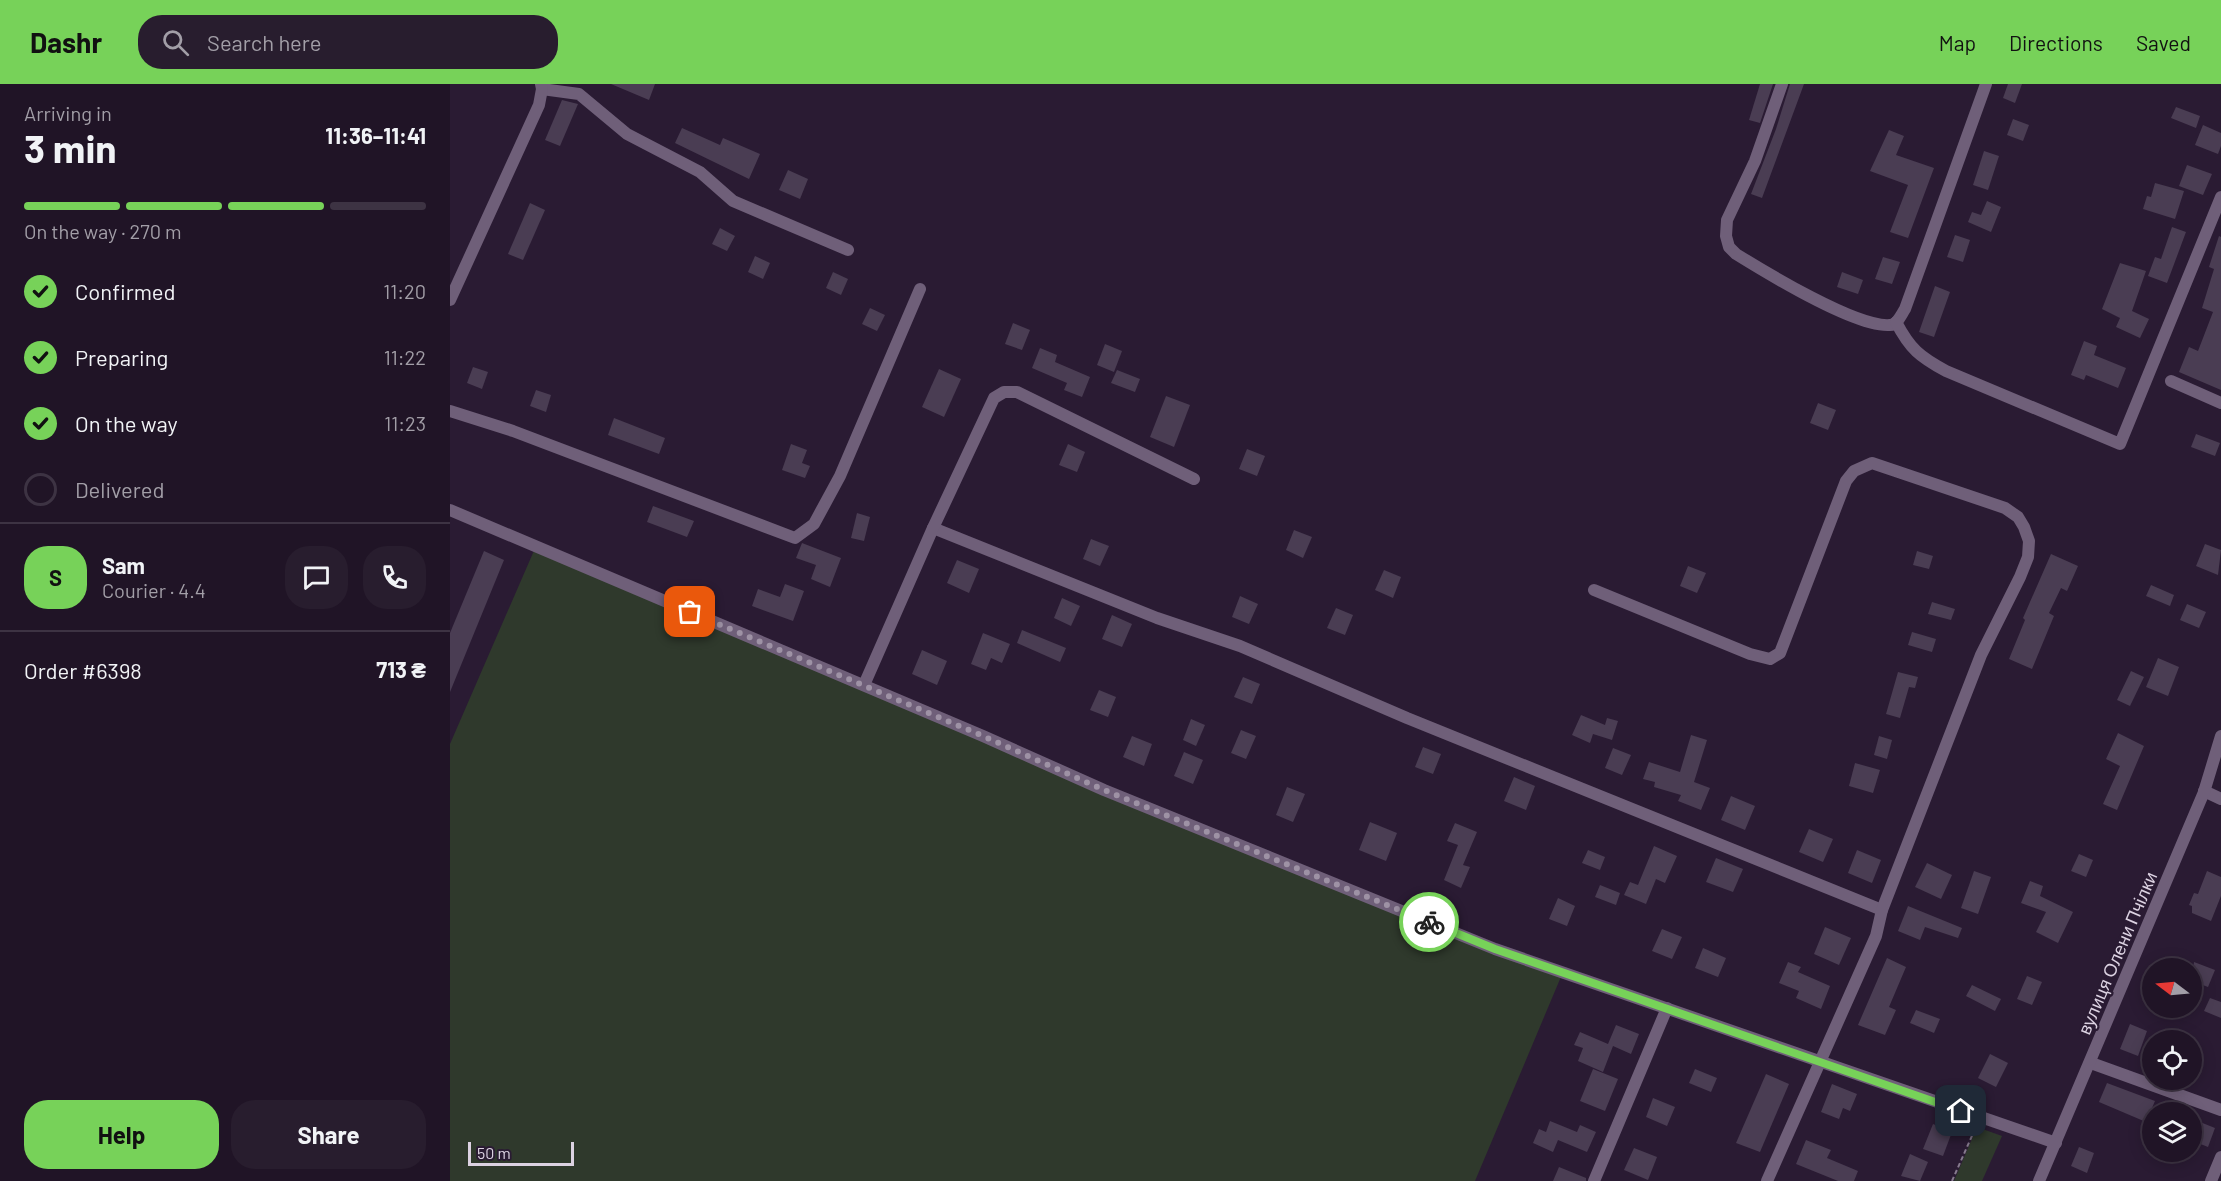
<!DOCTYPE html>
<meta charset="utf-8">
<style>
body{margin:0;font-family:Barlow,sans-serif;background:#281d2e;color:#f1f3f6;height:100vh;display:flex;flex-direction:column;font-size:22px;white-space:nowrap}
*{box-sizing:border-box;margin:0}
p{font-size:20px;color:#a29ea7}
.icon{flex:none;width:33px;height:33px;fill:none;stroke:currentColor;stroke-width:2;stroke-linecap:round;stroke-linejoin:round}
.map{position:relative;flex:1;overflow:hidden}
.side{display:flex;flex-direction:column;background:#201426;width:450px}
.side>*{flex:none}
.needle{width:39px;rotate:286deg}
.fabs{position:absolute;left:1692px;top:874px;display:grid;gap:12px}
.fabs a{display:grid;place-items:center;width:60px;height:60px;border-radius:50%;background:#201426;box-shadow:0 3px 15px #0003,0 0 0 2px #3d3343;font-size:30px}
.scale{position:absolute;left:18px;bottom:15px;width:106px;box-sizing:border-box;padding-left:6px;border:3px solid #dcd2e2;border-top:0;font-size:16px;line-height:21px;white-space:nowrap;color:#dcd2e2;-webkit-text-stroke:4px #2a1b33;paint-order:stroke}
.pin{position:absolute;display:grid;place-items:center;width:51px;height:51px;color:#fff;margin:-26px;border-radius:12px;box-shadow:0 3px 9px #0006}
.courier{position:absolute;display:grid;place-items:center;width:60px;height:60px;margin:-30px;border:4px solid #77d259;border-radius:50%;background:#fff;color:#222;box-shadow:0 2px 8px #0007}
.summary em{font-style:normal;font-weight:700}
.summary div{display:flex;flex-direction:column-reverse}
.summary{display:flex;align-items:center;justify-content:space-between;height:102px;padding:0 24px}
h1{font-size:39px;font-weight:700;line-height:45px}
.bar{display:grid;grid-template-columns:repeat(4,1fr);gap:9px 6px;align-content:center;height:72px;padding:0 24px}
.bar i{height:8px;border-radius:4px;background:#3d3343}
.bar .on{background:#77d259}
.bar p{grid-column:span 4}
.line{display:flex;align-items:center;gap:15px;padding:0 24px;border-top:2px solid #3d3343}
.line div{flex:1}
.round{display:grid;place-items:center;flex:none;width:63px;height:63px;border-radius:24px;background:#281d2e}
ol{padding:0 24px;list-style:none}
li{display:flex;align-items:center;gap:18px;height:66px}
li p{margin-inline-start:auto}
li .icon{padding:6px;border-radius:50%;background:#77d259;color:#111;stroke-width:4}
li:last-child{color:#a29ea7}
li i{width:33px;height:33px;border:3px solid #3d3343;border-radius:50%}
.action{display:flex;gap:12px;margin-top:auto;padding:12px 24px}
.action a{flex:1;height:69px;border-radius:24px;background:#77d259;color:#111;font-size:24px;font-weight:700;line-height:69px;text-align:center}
.action a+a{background:#281d2e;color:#f1f3f6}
header{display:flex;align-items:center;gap:36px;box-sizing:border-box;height:84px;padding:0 30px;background:#77d259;color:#111}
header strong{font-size:28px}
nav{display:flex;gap:33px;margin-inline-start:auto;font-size:21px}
.search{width:420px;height:54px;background:#281d2e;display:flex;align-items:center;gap:15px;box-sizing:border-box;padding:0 21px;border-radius:24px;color:#a29ea7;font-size:22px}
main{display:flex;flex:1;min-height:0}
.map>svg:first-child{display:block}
.green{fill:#2f392c}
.building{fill:#4a3d53}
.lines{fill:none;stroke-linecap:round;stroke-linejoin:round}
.path{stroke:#867a8e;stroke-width:2;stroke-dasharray:4.5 3;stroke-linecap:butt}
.minor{stroke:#6f5f79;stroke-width:12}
.tertiary{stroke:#6f5f79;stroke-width:12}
.done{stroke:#9e92a5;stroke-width:6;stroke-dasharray:0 10.8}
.route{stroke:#77d259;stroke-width:8}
.labels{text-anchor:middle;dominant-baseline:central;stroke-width:4.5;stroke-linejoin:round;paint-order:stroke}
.street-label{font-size:18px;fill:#dcd2e2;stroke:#2a1b33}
</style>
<header>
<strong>Dashr</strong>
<div class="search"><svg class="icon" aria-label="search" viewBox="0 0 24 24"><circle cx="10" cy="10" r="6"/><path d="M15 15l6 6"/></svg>Search here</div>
<nav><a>Map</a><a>Directions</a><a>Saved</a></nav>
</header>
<main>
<section class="side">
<div class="summary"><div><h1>3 min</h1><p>Arriving in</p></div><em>11:36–11:41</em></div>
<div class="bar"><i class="on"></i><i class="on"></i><i class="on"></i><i></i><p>On the way · 270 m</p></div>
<ol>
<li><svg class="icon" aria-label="check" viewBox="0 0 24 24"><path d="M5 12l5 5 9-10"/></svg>Confirmed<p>11:20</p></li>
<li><svg class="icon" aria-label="check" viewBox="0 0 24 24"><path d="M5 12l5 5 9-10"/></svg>Preparing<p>11:22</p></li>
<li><svg class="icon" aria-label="check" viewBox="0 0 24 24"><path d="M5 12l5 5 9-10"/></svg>On the way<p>11:23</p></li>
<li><i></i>Delivered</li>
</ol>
<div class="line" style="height:108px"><b class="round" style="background:#77d259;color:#111">S</b><div><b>Sam</b><p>Courier · 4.4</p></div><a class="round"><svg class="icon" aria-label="chat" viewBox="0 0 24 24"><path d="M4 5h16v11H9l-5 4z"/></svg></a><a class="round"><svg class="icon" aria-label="phone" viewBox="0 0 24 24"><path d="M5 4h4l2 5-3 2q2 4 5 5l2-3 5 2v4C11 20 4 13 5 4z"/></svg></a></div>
<div class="line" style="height:78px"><div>Order #6398</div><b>713 ₴</b></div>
<div class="action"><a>Help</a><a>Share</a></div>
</section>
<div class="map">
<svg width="1771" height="1097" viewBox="0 0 1771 1097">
<rect width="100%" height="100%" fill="#2a1b33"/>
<!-- green -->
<g class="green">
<path d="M86 462 533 652 1113 888 1025 1097H0V660Z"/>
<path d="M1527 1043 1552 1052 1532 1097H1504Z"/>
</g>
<!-- building -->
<g class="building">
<path d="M161 0H205L199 16Z"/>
<path d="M1310 0H1323L1310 39 1299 36Z"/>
<path d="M1340 0H1354L1312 114 1301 110 1326 45Z"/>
<path d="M1558 0H1572L1565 19 1553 14Z"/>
<path d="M112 16 128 20 110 62 95 56Z"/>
<path d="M1726 23 1750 32 1746 44 1721 34Z"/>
<path d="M1563 35 1579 41 1573 57 1557 51Z"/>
<path d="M1753 41 1771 49V62L1768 70 1745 61Z"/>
<path d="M232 44 270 61 273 54 310 70 299 95 225 59Z"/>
<path d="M1439 46 1454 52 1446 71 1484 84 1458 154 1440 148 1458 101 1420 87Z"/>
<path d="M1534 67 1549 72 1538 106 1523 101Z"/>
<path d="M1737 81 1762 90 1753 111 1729 102Z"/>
<path d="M338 86 358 95 350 115 329 106Z"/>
<path d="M1705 99 1734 107 1725 135 1693 125 1697 112 1701 113Z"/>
<path d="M1537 117 1551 123 1541 148 1518 138 1522 128 1531 131Z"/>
<path d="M80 119 95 126 73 176 58 170Z"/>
<path d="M1722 143 1736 148 1717 199 1698 192 1705 173 1711 175Z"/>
<path d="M270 144 285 152 277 167 262 160Z"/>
<path d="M1505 151 1520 156 1513 178 1497 173Z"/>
<path d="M1769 152 1771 153V306L1729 288 1739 263 1748 267 1763 228 1752 224 1764 185 1759 183Z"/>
<path d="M305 172 320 179 313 195 298 188Z"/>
<path d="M1433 173 1450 178 1442 200 1425 195Z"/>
<path d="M1670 179 1696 187 1682 227 1699 235 1690 254 1666 243 1670 234 1652 225Z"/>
<path d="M383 188 398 195 391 211 376 204Z"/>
<path d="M1392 188 1413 196 1408 210 1387 203Z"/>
<path d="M1485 202 1500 208 1484 253 1469 248Z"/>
<path d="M420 224 435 231 427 247 412 240Z"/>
<path d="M563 239 580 246 572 266 555 260Z"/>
<path d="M1634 257 1647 262 1644 271 1676 284 1668 304 1636 291 1634 296 1621 291Z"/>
<path d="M655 260 672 267 664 288 647 281Z"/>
<path d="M590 264 607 271 605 278 640 293 632 313 614 306 617 299 582 284Z"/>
<path d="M23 283 38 288 32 305 17 299Z"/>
<path d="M489 285 511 295 494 333 472 323Z"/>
<path d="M667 286 690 295 685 308 661 299Z"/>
<path d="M86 306 101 311 96 328 80 322Z"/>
<path d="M716 312 740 321 724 363 700 353Z"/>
<path d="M1368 319 1386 326 1378 346 1360 339Z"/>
<path d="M164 334 215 354 209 370 158 351Z"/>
<path d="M1746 350 1770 359 1765 372 1741 363Z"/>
<path d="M341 360 357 366 352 379 360 382 355 394 332 386Z"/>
<path d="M618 360 635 368 627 388 609 381Z"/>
<path d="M797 365 815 372 807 392 789 385Z"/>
<path d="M203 422 244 437 237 453 197 438Z"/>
<path d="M407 429 420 433 414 457 401 454Z"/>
<path d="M844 446 862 453 853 474 836 466Z"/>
<path d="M641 455 659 462 650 482 633 475Z"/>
<path d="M352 459 391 474 380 503 361 495 366 481 346 474Z"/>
<path d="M1755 460 1771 466 1768 491 1746 482Z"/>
<path d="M34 467 54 476 0 608V549Z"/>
<path d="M1467 467 1483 472 1479 485 1463 481Z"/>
<path d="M1601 470 1628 482 1617 507 1611 504 1599 529 1604 532 1582 585 1559 575 1575 536 1573 534Z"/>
<path d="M507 476 529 485 519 509 497 499Z"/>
<path d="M1238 482 1256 489 1247 509 1230 502Z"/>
<path d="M934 486 951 493 943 514 925 506Z"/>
<path d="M335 500 354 507 343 537 302 522 308 505 330 513Z"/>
<path d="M1701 501 1724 511 1720 522 1696 512Z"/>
<path d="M790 512 808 520 799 540 782 533Z"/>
<path d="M612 514 630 522 621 542 604 534Z"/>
<path d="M1482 518 1505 525 1501 536 1478 530Z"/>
<path d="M1737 520 1756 528 1749 544 1730 536Z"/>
<path d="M886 524 903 531 895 551 877 544Z"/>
<path d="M662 531 682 540 672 563 652 555Z"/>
<path d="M572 546 616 564 610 578 567 559Z"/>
<path d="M1462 548 1486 555 1482 568 1458 561Z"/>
<path d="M533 549 560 560 552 579 541 574 536 586 521 580Z"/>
<path d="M472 566 497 577 487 601 462 590Z"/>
<path d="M1708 574 1729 583 1718 612 1696 603Z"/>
<path d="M1681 587 1694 593 1680 622 1667 616Z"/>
<path d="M1448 588 1468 593 1465 604 1459 603 1450 634 1436 630Z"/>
<path d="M793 593 810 600 802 620 784 613Z"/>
<path d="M649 606 666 613 658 633 640 626Z"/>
<path d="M1131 631 1155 641 1157 634 1168 637 1162 656 1143 650 1140 659 1122 651Z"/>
<path d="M741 635 755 641 746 662 733 656Z"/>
<path d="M791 646 806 652 796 675 781 669Z"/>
<path d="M1668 649 1694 662 1667 726 1653 720 1670 682 1656 675Z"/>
<path d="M1241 651 1257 656 1244 698 1260 704 1251 726 1228 717 1231 711 1204 703 1205 698 1193 695 1199 678 1230 688Z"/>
<path d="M682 652 702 660 694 682 673 673Z"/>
<path d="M1429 652 1442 656 1437 675 1424 671Z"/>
<path d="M973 663 991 670 983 690 965 683Z"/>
<path d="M1163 664 1181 671 1172 691 1155 684Z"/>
<path d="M734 668 753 676 743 700 724 692Z"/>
<path d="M1405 679 1430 686 1423 709 1399 702Z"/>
<path d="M1064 693 1085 702 1076 726 1054 717Z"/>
<path d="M837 703 855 710 843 738 826 731Z"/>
<path d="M1281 712 1305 722 1295 746 1271 736Z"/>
<path d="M920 738 947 749 936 777 909 766Z"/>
<path d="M1005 739 1027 748 1013 781 1020 783 1011 804 994 796 1008 761 997 757Z"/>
<path d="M1359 745 1383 755 1373 778 1349 768Z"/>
<path d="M1204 762 1227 772 1215 799 1206 795 1196 820 1174 811 1180 798 1188 801Z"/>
<path d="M1138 766 1155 773 1150 786 1132 779Z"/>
<path d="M1407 766 1431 776 1422 799 1398 789Z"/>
<path d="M1629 770 1643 776 1636 793 1621 787Z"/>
<path d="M1266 774 1293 785 1283 808 1256 798Z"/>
<path d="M1477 779 1502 791 1491 815 1465 803Z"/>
<path d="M1524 787 1541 793 1528 830 1511 824Z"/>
<path d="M1757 787 1771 793V812L1761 837 1742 829V822L1739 821 1744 809 1748 810Z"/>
<path d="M1580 797 1593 802 1590 812 1623 828 1608 859 1586 848 1596 828 1571 819Z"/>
<path d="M1150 801 1170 809 1166 821 1145 813Z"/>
<path d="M1108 814 1125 822 1117 842 1099 835Z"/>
<path d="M1458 822 1512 844 1508 854 1475 843 1470 856 1448 847Z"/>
<path d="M1375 843 1401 854 1389 881 1364 870Z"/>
<path d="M1212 845 1232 853 1222 875 1202 867Z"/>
<path d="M1253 864 1276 874 1268 893 1245 884Z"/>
<path d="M1437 874 1456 883 1439 923 1446 926 1435 951 1408 941Z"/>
<path d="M1338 878 1351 883 1348 888 1380 902 1371 925 1346 914 1349 907 1329 899Z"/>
<path d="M1744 878 1765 886 1758 903 1742 897Z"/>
<path d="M1577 892 1592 898 1582 921 1567 915Z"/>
<path d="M1522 901 1551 915 1545 927 1516 912Z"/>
<path d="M1760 914 1771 918V934L1754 927Z"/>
<path d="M1466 926 1490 935 1484 949 1460 939Z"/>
<path d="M1680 940 1697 947 1688 972 1670 965Z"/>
<path d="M1166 941 1189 950 1181 970 1163 962 1153 988 1128 977 1133 964 1124 961 1130 948 1158 960Z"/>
<path d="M1540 970 1558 979 1546 1003 1528 994Z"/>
<path d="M1143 985 1168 995 1155 1027 1130 1017Z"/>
<path d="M1245 985 1267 994 1261 1008 1239 999Z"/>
<path d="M1316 990 1339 1000 1310 1068 1286 1059Z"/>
<path d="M1657 999 1705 1017 1696 1038 1649 1018Z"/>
<path d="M1382 1000 1407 1010 1400 1027 1393 1024 1389 1035 1371 1028Z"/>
<path d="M1203 1014 1225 1023 1217 1042 1196 1033Z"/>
<path d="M1100 1037 1127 1048 1130 1041 1146 1048 1137 1068 1108 1056 1103 1068 1083 1059 1089 1045 1096 1048Z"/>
<path d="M1750 1038 1765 1044 1758 1063 1743 1057Z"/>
<path d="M1483 1040 1502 1048 1493 1072 1473 1065Z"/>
<path d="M1356 1056 1381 1066 1377 1074 1408 1087 1404 1097H1388L1346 1080Z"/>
<path d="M1629 1063 1644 1069 1637 1089 1621 1082Z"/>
<path d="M1184 1064 1207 1073 1198 1096 1174 1086Z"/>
<path d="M1460 1070 1478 1078 1470 1097 1451 1092Z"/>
<path d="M1109 1083 1136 1094V1097H1103Z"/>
</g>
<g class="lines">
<!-- path -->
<path class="path" d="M1502 1097 1525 1045"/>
<!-- minor -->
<g class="minor">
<path d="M1332 0 1305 77 1277 136 1276 152 1279 163 1286 170C1315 188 1407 244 1440 241 1447 241 1451 231 1455 225L1536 0"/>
<path d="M92 5 129 10 177 50 250 88 283 117 398 166"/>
<path d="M0 216 89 21 92 5 91 0"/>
<path d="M1446 238C1460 265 1470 273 1496 287L1670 360 1771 113"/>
<path d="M1721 297 1771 319"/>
<path d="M0 327 63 347 345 454 364 440 390 392 470 205"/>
<path d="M0 426 533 652 654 706 1045 865 1606 1059"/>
<path d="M483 444 707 534 790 562 957 634 1432 826"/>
<path d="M1144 506 1300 570 1320 575 1330 569 1396 397 1404 387 1422 379 1555 424 1568 433 1574 443 1579 457 1578 473 1570 493 1531 571 1432 826 1426 852 1317 1097"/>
<path d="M414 601 483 444 544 314 554 308H567L744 395"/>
<path d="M1754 707 1771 715"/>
<path d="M1641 979 1771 1026"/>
<path d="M1144 1097 1217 924"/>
<path d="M1761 1097 1771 1073"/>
</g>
<!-- tertiary -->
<path class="tertiary" d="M1589 1097 1754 708 1771 652"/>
</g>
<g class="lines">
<!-- done -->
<path class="done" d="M240 528 533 652 654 706 979 838"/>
<!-- route -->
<path class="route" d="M979 838 1045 865 1511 1027"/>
</g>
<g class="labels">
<!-- street labels -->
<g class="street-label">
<text transform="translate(1667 869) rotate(-67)">вулиця Олени Пчілки</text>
</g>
</g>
</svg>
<div class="fabs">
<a><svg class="needle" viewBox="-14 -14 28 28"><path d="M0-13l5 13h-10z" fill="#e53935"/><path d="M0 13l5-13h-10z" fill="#a29ea7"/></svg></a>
<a><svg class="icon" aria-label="locate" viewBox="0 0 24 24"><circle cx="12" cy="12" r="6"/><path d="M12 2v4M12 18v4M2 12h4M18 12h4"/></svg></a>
<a><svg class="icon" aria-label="layers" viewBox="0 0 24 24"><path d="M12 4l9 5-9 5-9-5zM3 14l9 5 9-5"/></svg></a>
</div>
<div class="scale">50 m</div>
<div class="pin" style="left:240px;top:528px;background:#ea580c"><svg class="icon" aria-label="bag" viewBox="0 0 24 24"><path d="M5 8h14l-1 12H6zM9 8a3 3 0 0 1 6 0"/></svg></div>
<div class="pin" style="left:1511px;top:1027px;background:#1f2937"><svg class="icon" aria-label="home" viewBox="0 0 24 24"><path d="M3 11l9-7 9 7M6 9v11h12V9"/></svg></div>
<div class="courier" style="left:979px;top:838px"><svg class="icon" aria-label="bike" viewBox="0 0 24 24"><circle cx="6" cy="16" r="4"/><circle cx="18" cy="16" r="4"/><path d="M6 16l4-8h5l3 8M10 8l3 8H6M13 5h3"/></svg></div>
</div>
</main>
